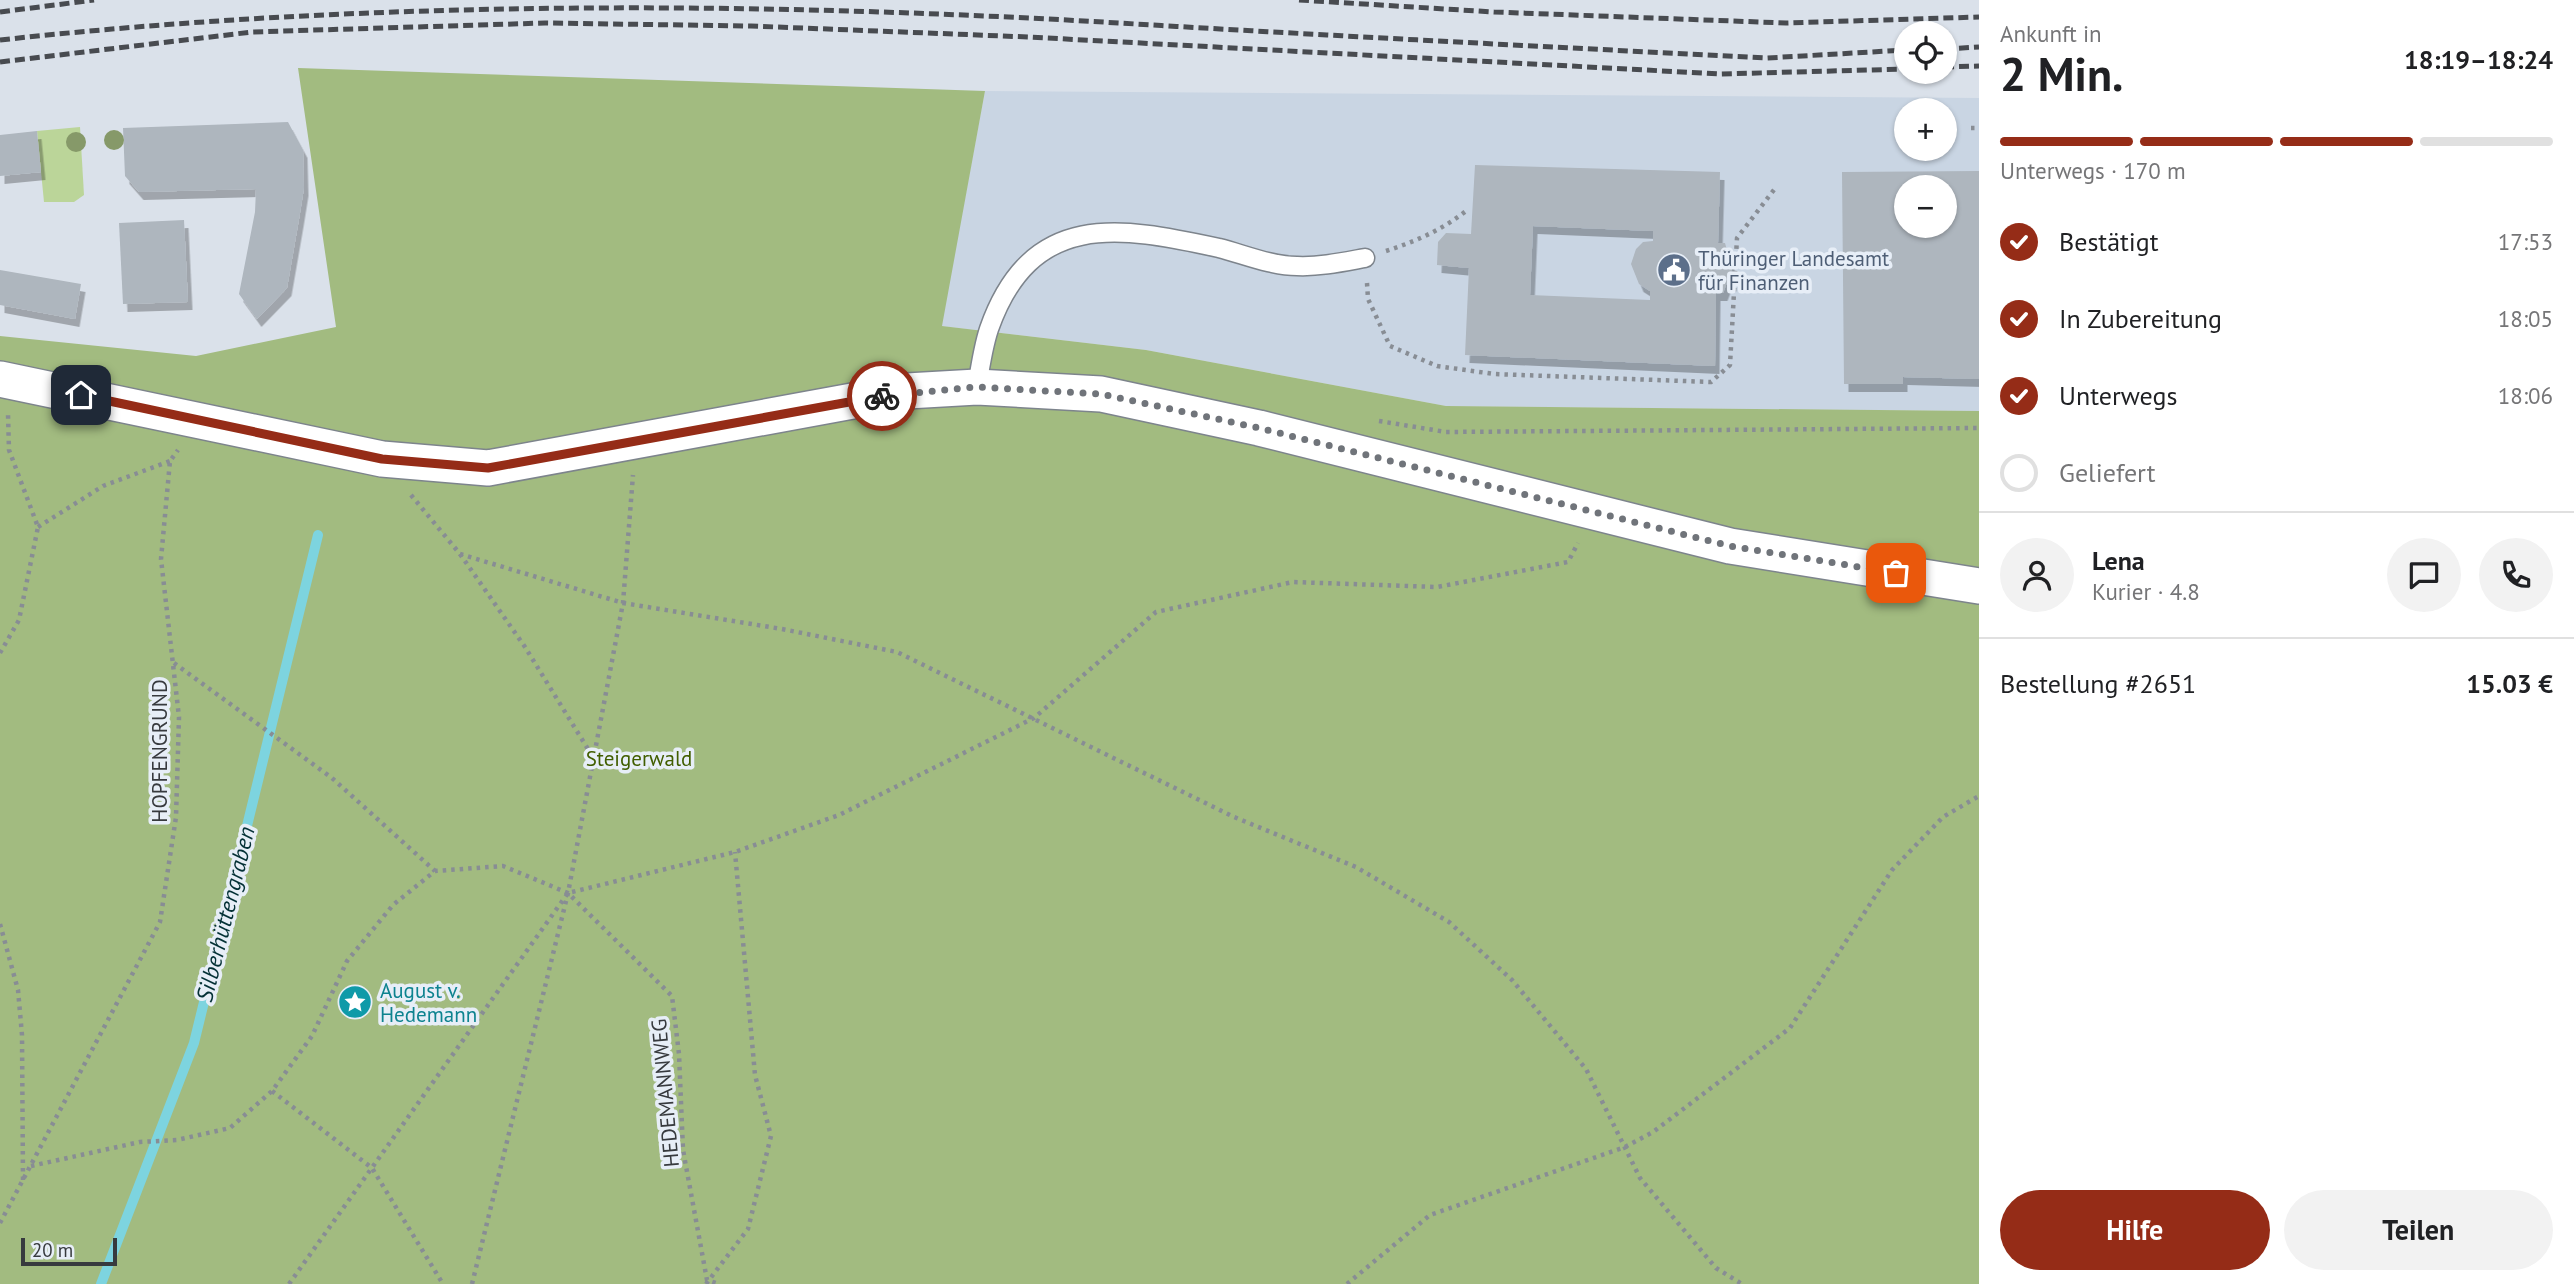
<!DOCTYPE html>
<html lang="de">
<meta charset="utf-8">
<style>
body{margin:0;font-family:"PT Sans",sans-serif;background:#f2f2f2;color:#202124;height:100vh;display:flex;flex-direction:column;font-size:26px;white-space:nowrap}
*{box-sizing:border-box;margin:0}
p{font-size:23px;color:#757577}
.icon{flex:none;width:38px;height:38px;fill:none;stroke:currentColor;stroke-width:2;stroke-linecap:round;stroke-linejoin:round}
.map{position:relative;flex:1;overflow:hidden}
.drawer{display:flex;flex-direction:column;background:#fff;width:595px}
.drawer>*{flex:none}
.fabs{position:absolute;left:1894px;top:21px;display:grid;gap:14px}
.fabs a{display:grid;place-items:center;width:63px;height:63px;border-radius:50%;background:#fff;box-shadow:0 2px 5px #0004;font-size:35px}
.scale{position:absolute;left:21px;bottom:18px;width:96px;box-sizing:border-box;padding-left:7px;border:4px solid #373a3e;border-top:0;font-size:19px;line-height:24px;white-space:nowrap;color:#373a3e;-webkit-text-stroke:5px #e7eef7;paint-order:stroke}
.pin{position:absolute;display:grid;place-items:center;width:60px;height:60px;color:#fff;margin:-30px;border-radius:14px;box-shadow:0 4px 10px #0006}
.courier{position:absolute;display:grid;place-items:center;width:70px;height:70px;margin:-35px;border:5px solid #952c17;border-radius:50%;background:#fff;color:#222;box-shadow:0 2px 9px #0007}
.overview em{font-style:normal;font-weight:700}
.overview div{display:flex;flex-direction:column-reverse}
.overview{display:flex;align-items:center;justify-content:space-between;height:119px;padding:0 21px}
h1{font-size:46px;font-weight:700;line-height:52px}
.bar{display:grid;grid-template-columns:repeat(4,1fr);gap:10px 7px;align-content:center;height:84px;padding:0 21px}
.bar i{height:9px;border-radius:5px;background:#e0e0e0}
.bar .current{background:#952c17}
.bar p{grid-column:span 4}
.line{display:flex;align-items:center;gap:18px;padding:0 21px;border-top:2px solid #e0e0e0}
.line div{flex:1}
.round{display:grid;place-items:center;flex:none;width:74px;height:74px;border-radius:37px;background:#f2f2f2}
ol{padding:0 21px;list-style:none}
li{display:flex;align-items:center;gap:21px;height:77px}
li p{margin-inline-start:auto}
li .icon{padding:7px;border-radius:50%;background:#952c17;color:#fff;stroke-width:4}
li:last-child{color:#757577}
li i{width:38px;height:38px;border:4px solid #e0e0e0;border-radius:50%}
.action{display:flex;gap:14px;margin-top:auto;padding:14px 21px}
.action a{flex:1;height:80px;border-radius:42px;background:#952c17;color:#fff;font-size:28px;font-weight:700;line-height:80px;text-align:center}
.action a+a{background:#f2f2f2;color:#202124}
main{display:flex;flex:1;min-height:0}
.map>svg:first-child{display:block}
.built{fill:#c9d5e3;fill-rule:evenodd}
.green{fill:#bbd599}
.forest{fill:#a2bb80}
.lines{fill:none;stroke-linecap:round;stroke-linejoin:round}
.stream{stroke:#7dd4df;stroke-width:10}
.building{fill:#aeb6be;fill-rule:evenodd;filter:url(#shadow)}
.service-casing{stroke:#7d848c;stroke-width:21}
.minor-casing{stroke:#7d848c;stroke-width:38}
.path{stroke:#888d94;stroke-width:4.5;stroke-dasharray:3.5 5;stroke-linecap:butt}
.service{stroke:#fff;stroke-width:18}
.minor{stroke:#fff;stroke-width:35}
.rail{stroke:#484b50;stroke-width:5;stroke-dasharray:10 5;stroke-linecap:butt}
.tree{fill:#869969}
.done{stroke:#70747a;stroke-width:7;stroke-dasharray:0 12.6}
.route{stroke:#952c17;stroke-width:9}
.labels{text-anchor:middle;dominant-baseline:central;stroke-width:7;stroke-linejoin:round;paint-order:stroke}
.service-label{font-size:21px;fill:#4e5e75;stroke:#e7eef7;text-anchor:start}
.street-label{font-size:21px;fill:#373a3e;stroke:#e7eef7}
.park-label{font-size:21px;fill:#415e00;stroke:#e7eef7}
.culture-label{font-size:21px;fill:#0d838f;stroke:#e7eef7;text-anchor:start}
.water-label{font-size:23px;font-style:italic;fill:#043136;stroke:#e7eef7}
</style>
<main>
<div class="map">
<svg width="1979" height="1284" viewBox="0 0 1979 1284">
<defs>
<filter id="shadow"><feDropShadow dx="4.5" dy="8" stdDeviation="0" flood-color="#0004"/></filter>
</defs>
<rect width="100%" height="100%" fill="#dae1ea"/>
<!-- built -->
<path class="built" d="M985 91 1979 98V411L1446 406 1146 350 941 326ZM1906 110H1944V149H1906ZM1906 187H1944V226H1906Z"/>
<!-- green -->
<path class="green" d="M80 127 84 195 74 202H44L37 131Z"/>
<!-- forest -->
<path class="forest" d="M298 68 985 91 942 326 1146 350 1446 406 1979 411V1284H0V336L196 356 336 327Z"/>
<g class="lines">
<!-- stream -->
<path class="stream" d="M101 1284 194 1043 318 535"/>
</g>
<!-- building -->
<g class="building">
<path d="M288 122 303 150 304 188 299 219 287 288 257 319 239 294 255 212 256 189 139 192 125 176 123 128Z"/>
<path d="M37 131 41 172 0 176V135Z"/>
<path d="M1475 165 1720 172 1718 243H1725L1732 269 1723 293H1716L1715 366 1465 355 1469 268 1437 265 1438 242 1446 233 1471 234ZM1533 226 1653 231V241L1643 242 1636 249 1631 264 1639 284 1650 291V300L1530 295Z"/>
<path d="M1979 171V379L1903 377V384H1844L1842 172ZM1906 187H1944V226H1906Z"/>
<path d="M184 220 188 302 123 304 119 223Z"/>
<path d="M0 270 81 284 75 319 0 305Z"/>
</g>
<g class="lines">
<!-- service casing -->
<g class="service-casing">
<path id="service" d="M977 387C980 368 983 347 989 329 1031 210 1118 226 1219 248 1243 254 1271 266 1297 266 1320 267 1343 262 1365 258"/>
</g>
<!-- minor casing -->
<g class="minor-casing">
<path id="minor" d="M0 379 382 459 488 468 907 391 977 387 1101 394 1259 428 1730 546 1979 586"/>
</g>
<!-- path -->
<g class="path">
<path d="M1971 128H1979"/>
<path d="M1386 251C1414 242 1442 230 1466 211"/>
<path d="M1367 283 1368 299 1390 346 1437 366 1494 374 1711 382 1730 365 1737 238 1777 186"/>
<path d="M1379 421 1446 432 1979 428"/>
<path d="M411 495 460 554 623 603 782 629 897 652 1234 817 1356 867 1449 922 1512 980 1586 1069 1640 1178 1716 1268 1742 1284"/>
<path d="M38 527 103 486 170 461"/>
<path d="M460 554 525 647 591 754"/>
<path d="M0 653 19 620 38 527 9 450 8 414"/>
<path d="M174 663 332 778 435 871"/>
<path d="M0 924 18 990 22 1035 23 1180"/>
<path d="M272 1091 372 1168 443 1284"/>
<path d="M31 1166 140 1142 177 1140 230 1128 272 1091 312 1036 347 961 393 905 435 871 503 866 568 893 672 996 679 1054 683 1150 707 1280 719 1284"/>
<path d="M0 1223 160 922 176 817 179 717 161 559 170 461 178 450"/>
<path d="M289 1284 568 893 735 852 839 815 1034 718 1156 612 1293 582 1437 587 1568 562 1578 543"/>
<path d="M472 1284 568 893 623 603 633 475"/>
<path d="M706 1284 748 1229 771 1136 755 1075 735 852"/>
<path d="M1347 1284 1430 1215 1625 1147 1653 1132 1790 1028 1892 870 1943 817 1979 796"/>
</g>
<!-- service -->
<use href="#service" class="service"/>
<!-- minor -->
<use href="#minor" class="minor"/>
<!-- rail -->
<g class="rail">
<path d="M1299 0 1494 12 1786 23 1979 17"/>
<path d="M0 12 94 0"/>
<path d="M0 40C365 0 751 1 1119 23 1335 36 1551 47 1767 58L1906 50"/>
<path d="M1944 49 1979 47"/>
<path d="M0 62 252 32 545 23 751 26 1028 37 1720 74 1906 69"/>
<path d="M1944 67 1979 66"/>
</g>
</g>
<!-- trees -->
<g class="tree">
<circle cx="114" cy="140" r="10"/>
<circle cx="76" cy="142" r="10"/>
</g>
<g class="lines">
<!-- done -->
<path class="done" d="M882 396 976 387 1101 394 1259 428 1730 546 1896 573"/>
<!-- route -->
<path class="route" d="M81 395 382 459 488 468 882 396"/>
</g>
<!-- icons -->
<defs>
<g id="civic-disc" transform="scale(1.75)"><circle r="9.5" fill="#5c6f8a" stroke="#e7eef7"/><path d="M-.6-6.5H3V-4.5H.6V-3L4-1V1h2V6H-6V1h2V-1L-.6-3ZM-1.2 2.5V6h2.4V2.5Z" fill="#fff"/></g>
<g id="sight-disc" transform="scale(1.75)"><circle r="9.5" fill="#0f9aa8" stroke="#e7eef7"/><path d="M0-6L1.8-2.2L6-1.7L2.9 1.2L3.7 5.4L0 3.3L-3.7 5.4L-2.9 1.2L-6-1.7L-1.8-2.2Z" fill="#fff"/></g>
</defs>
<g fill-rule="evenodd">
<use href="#civic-disc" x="1674" y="270"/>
<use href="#sight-disc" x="355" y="1002"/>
</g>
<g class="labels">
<!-- service labels -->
<g class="service-label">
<text x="1698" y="258">Thüringer Landesamt<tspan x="1698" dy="24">für Finanzen</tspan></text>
</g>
<!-- street labels -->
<g class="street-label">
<text transform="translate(159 751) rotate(-90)">HOPFENGRUND</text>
<text transform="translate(665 1093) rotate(-95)">HEDEMANNWEG</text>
</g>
<!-- park labels -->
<g class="park-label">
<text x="639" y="758">Steigerwald</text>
</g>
<!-- culture labels -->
<g class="culture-label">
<text x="380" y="990">August v.<tspan x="380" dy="24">Hedemann</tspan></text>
</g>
<!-- water labels -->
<g class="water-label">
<text transform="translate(225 914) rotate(-76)">Silberhüttengraben</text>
</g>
</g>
</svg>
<div class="fabs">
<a><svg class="icon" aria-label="locate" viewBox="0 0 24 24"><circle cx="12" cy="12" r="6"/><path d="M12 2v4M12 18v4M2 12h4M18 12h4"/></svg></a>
<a>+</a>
<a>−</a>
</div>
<div class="scale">20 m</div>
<div class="pin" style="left:1896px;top:573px;background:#ea580c"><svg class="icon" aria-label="bag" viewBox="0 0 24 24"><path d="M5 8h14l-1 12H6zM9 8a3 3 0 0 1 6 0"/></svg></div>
<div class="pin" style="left:81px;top:395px;background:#1f2937"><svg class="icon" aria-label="home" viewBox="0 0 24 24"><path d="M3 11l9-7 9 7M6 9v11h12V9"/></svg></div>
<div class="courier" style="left:882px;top:396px"><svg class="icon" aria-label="bike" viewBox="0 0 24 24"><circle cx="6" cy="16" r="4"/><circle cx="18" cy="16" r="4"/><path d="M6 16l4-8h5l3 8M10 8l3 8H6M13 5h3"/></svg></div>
</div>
<section class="drawer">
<div class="overview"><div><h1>2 Min.</h1><p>Ankunft in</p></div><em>18:19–18:24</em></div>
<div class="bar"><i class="current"></i><i class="current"></i><i class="current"></i><i></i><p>Unterwegs · 170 m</p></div>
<ol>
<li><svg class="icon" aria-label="check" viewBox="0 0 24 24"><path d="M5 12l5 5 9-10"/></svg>Bestätigt<p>17:53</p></li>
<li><svg class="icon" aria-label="check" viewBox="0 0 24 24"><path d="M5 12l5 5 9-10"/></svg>In Zubereitung<p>18:05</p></li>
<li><svg class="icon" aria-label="check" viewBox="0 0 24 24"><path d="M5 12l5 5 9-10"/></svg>Unterwegs<p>18:06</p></li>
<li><i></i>Geliefert</li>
</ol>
<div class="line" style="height:126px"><a class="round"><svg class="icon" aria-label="person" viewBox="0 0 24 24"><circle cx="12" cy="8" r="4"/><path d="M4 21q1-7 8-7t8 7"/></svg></a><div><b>Lena</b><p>Kurier · 4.8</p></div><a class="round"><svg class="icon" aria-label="chat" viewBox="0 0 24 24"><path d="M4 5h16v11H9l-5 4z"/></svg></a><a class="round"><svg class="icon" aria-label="phone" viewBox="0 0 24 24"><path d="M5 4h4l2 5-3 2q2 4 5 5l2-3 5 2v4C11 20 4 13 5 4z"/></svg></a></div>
<div class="line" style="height:91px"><div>Bestellung #2651</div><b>15.03 €</b></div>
<div class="action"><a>Hilfe</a><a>Teilen</a></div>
</section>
</main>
